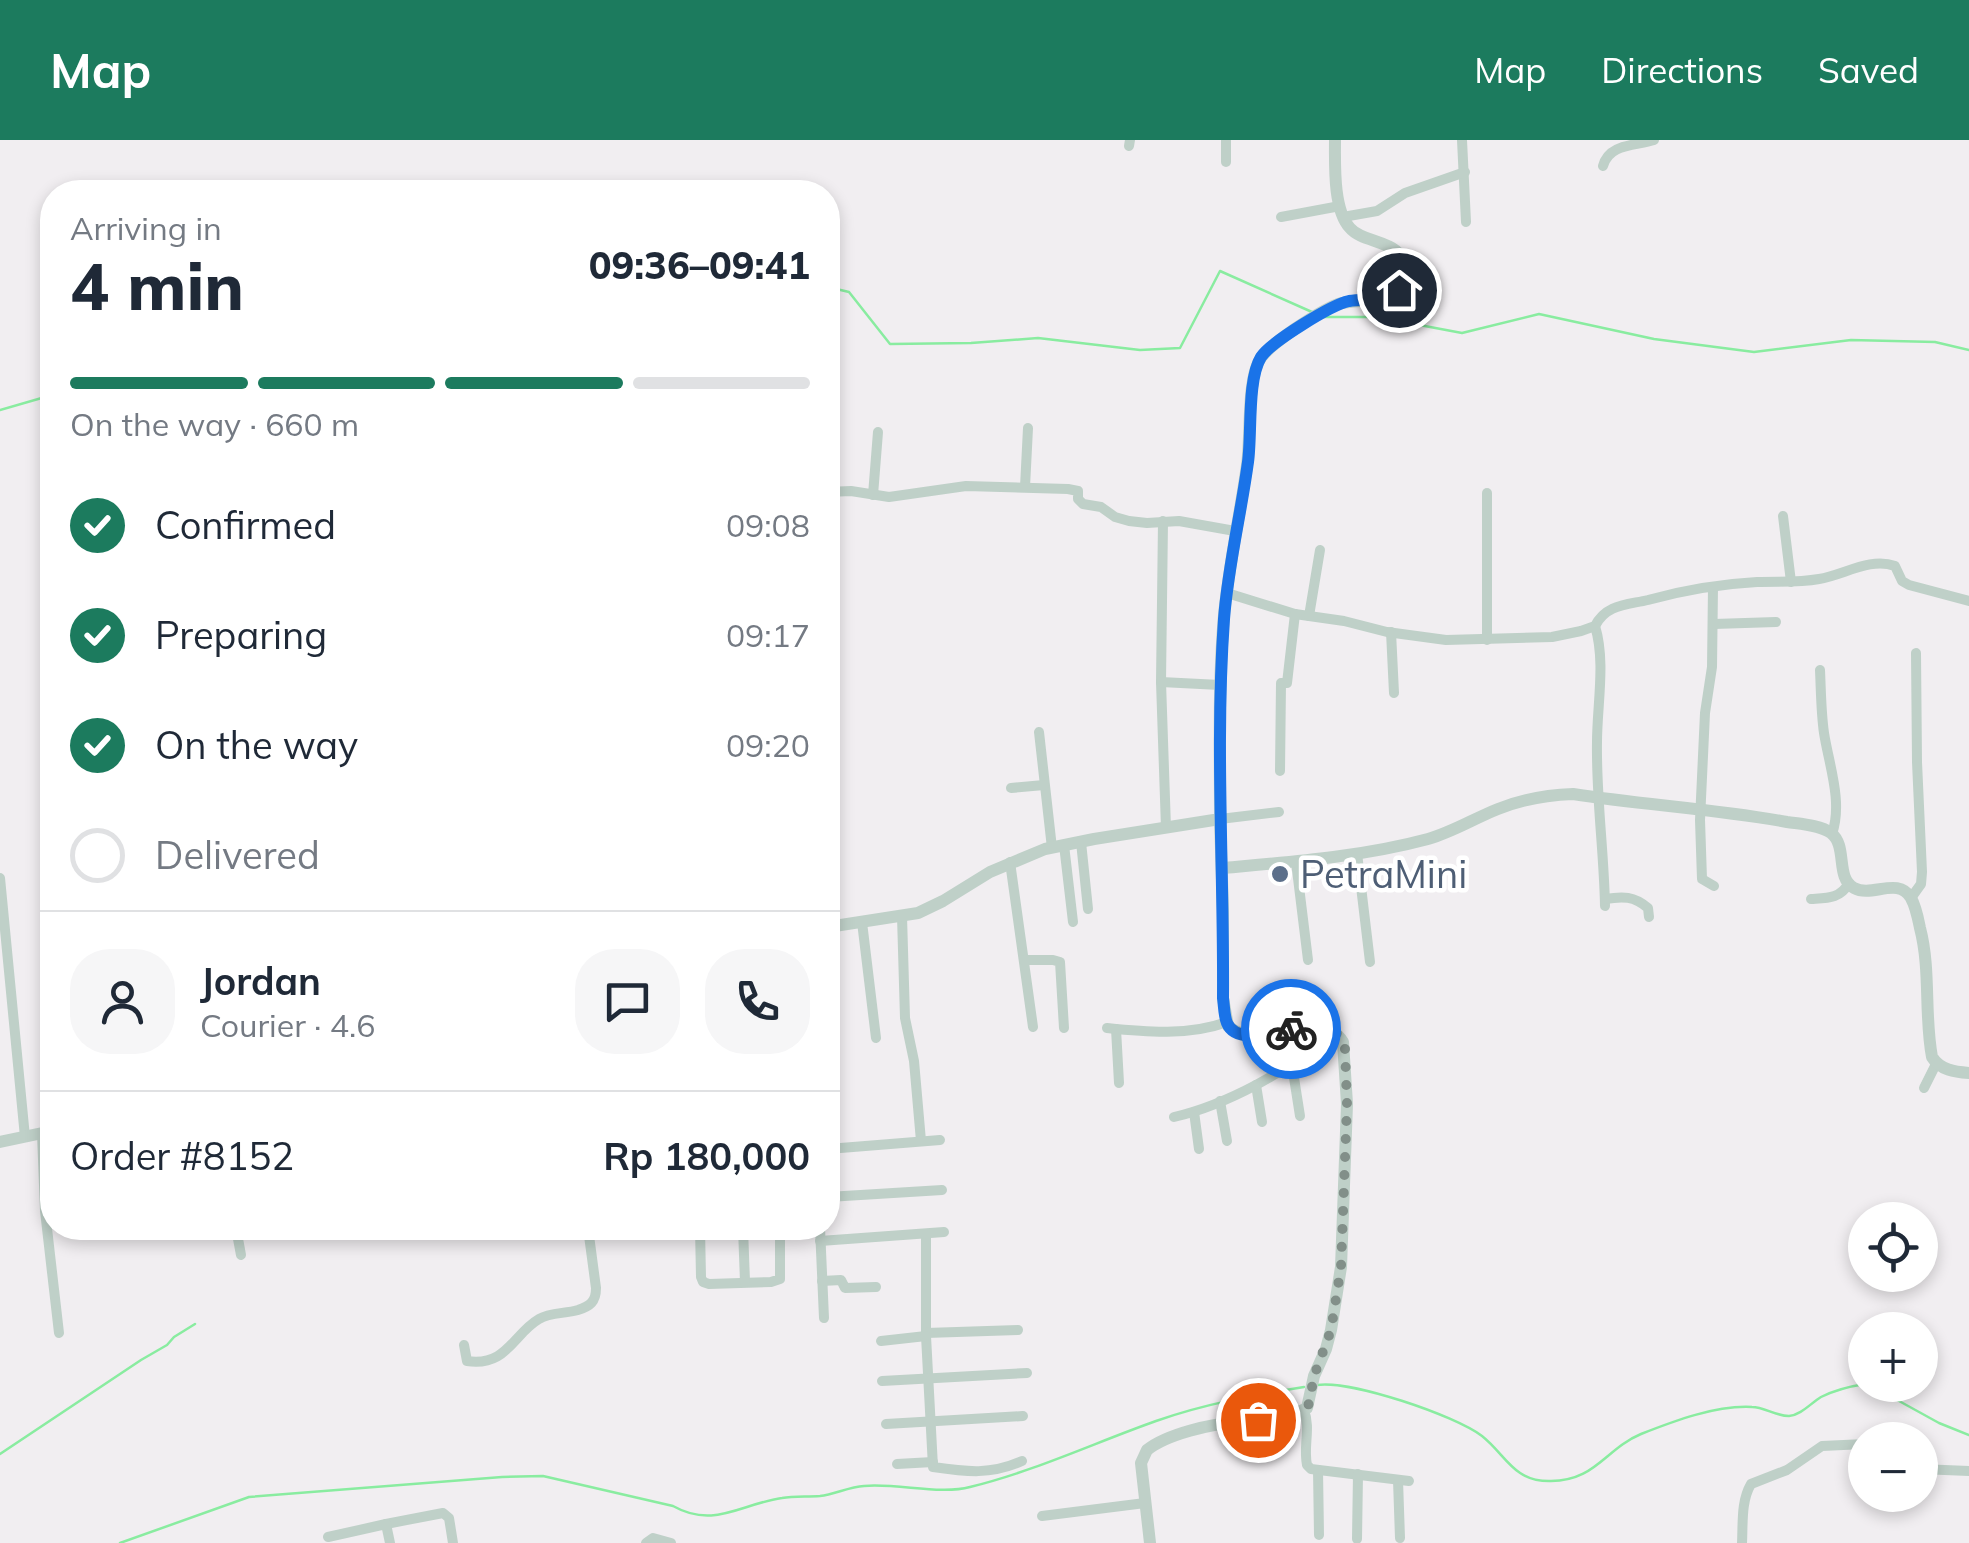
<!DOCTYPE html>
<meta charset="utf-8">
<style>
body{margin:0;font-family:Mulish,sans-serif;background:#f6f6f7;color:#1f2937;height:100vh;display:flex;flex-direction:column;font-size:38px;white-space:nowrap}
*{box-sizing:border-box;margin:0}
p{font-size:32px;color:#747a83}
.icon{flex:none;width:55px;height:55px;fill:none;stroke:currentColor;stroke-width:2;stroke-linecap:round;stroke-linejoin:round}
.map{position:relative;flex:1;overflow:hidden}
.side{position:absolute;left:40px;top:40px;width:800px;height:1060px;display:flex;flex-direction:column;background:#fff;border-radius:40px;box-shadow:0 5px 15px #0003}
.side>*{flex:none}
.tools{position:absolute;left:1848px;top:1062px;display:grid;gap:20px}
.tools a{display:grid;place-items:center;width:90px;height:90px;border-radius:50%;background:#fff;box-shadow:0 5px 15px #0003;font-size:50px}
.pin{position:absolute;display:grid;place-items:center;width:85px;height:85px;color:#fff;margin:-42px;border:5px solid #fff;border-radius:50%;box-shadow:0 2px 10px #0007}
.courier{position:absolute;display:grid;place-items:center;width:100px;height:100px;margin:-50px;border:8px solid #1a73e8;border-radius:50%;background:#fff;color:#222;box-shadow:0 2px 12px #0007}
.summary em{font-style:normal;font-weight:800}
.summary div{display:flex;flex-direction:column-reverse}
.summary{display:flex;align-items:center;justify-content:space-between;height:170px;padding:0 30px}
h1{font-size:65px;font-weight:800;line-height:75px}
.bar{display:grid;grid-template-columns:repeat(4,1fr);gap:15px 10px;align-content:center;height:120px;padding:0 30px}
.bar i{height:12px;border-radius:8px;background:#e0e1e3}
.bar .selected{background:#1c7b5e}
.bar p{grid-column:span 4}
.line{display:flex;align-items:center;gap:25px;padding:0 30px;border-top:2px solid #e0e1e3}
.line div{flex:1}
.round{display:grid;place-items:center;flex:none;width:105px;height:105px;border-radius:40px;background:#f6f6f7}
ol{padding:0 30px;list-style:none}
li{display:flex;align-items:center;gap:30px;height:110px}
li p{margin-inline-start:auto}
li .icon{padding:10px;border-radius:50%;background:#1c7b5e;color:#fff;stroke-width:4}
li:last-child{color:#747a83}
li i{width:55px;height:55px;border:5px solid #e0e1e3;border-radius:50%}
header{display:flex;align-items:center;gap:60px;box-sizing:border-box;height:140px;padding:0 50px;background:#1c7b5e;color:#fff}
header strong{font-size:48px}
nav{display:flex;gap:55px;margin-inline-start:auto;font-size:35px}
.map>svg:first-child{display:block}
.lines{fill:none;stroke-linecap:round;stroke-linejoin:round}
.stream{stroke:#89eca0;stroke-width:2.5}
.minor{stroke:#bfd0c8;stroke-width:10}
.tertiary{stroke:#bfd0c8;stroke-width:12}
.done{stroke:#828f89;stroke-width:10;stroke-dasharray:0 18}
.route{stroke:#1a73e8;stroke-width:12}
.service-dot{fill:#5c6f8a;stroke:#fff;stroke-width:4}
.labels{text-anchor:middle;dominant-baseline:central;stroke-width:9;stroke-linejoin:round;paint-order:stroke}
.service-label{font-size:38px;fill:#4e5e75;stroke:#fff;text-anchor:start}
</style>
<header>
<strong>Map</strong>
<nav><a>Map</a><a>Directions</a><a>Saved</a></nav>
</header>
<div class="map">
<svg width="1969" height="1403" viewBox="0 0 1969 1403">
<rect width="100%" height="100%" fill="#f1eef1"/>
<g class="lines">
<!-- stream -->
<g class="stream">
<path d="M828 147 849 152 890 204 971 203 1038 198 1140 210 1180 208 1220 131 1312 172"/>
<path d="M1324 177H1377L1462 193 1539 174 1654 199 1754 212 1851 200 1935 202 1969 210"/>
<path d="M0 270 52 255"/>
<path d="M1317 1245C1351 1240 1454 1275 1482 1296 1506 1315 1513 1341 1549 1341 1595 1342 1605 1309 1641 1294 1674 1281 1716 1265 1752 1267 1764 1267 1776 1276 1789 1276 1801 1275 1811 1263 1821 1257 1833 1251 1852 1246 1865 1244"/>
<path d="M1870 1245 1939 1283 1969 1295"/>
<path d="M0 1314 141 1220 167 1205 174 1197 195 1184"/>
<path d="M120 1403 249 1357 502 1337 543 1336 673 1366C714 1389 740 1364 782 1358 794 1356 807 1357 820 1356 835 1354 849 1347 864 1346 898 1343 940 1355 970 1347 1035 1331 1094 1303 1156 1281 1204 1264 1254 1255 1304 1247"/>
</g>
<!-- minor -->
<g class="minor">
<path d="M1462 0 1466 82"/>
<path d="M1129 6 1130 0"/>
<path d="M1226 22V0"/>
<path d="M1603 26C1609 3 1636 6 1654 0"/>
<path d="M1281 77 1340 66"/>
<path d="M1343 77 1377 71 1405 53 1465 32"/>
<path d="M1025 347 1028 288"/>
<path d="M828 352 851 351 889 357 966 346 1068 349 1078 351V359L1083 364 1101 367 1115 377 1129 381 1147 383 1179 381 1235 391"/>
<path d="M873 355 878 292"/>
<path d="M1783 376 1791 442"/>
<path d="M1163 381 1161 542 1166 688"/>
<path d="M1713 447 1712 527 1705 573 1700 680 1702 739 1714 746"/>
<path d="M1227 453 1295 474 1344 481 1387 492 1446 500 1552 497 1581 491 1595 486C1606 464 1627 465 1648 460 1684 450 1720 444 1757 442 1778 441 1798 443 1819 439 1844 435 1870 417 1895 426L1902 441 1909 445 1969 461"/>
<path d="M1309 476 1320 410"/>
<path d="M1714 484 1776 482"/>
<path d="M1595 486C1606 522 1597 565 1597 602 1596 657 1604 711 1605 766"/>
<path d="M1391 492 1394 553"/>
<path d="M1487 500V353"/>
<path d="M1820 530C1821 551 1821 572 1824 593 1829 625 1843 662 1832 694"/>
<path d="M1161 542 1220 545"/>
<path d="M1039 592 1052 708"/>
<path d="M1280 631 1281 543H1287L1295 474"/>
<path d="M1011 648 1044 645"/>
<path d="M1220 679 1279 672"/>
<path d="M1081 702 1088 769"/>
<path d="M1064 705 1073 782"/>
<path d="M1357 713 1370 822"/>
<path d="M1010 722 1033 887"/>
<path d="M1296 722 1308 820"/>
<path d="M0 738 25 997"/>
<path d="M1911 758 1921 744 1922 732 1917 622 1916 513"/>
<path d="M1605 759C1623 756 1634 756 1648 768L1649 777"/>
<path d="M1811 759C1827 758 1840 759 1849 743"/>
<path d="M902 776 905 878 914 921 921 1001"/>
<path d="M862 782 876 898"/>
<path d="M1024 820H1053L1060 822 1064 888"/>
<path d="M1107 888C1146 892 1189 896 1227 882"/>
<path d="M1116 889 1119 943"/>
<path d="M1292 925 1300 976"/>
<path d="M1256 945 1262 982"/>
<path d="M1924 948 1936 924"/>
<path d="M1220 961 1227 1001"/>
<path d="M1194 972 1199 1009"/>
<path d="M1174 977C1234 963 1287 928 1338 895"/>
<path d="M42 993 45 1071 59 1193"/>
<path d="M828 1009 940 1000"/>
<path d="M828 1057 942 1050"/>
<path d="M236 1088 241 1115"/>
<path d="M700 1088 701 1137 703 1142 709 1144 771 1142 780 1139V1088"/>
<path d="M743 1088 745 1142"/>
<path d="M820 1088 824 1178"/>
<path d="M926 1094V1196L933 1327C967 1332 991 1335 1022 1321"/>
<path d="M820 1101 944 1092"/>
<path d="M822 1141 841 1140 845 1148 876 1147"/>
<path d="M926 1193 1018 1190"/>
<path d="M881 1201 926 1196"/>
<path d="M464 1205 467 1221C507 1227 513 1194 539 1179 550 1172 565 1174 578 1170 590 1166 596 1162 596 1148L588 1088"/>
<path d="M882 1241 1027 1233"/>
<path d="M1304 1270C1311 1289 1303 1306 1307 1325L1311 1329 1409 1341"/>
<path d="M886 1284 1023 1276"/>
<path d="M897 1324 933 1322"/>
<path d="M1920 1329 1969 1331"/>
<path d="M1318 1330 1319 1395"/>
<path d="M1398 1340 1400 1398"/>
<path d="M1042 1376 1145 1363"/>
<path d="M386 1384 443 1373 449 1378 453 1403"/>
<path d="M328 1397 386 1384 390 1403"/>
<path d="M1357 1399 1358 1334"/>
<path d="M646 1403 653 1398 671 1403"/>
<path d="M1742 1403C1743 1383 1741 1361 1751 1344L1787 1330 1822 1306 1865 1304"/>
</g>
<!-- tertiary -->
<g class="tertiary">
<path d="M1222 728C1291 722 1361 717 1428 699 1453 692 1475 678 1498 669 1523 659 1547 655 1573 654 1644 665 1716 669 1787 682 1800 684 1820 685 1831 693 1848 706 1835 738 1854 748 1872 758 1898 736 1911 758 1916 767 1918 778 1920 788 1931 830 1924 875 1932 917 1940 930 1955 932 1969 933"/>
<path d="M828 787 918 773 943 761 990 732 1045 709 1094 699 1220 679C1220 611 1218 543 1224 475 1229 424 1240 375 1247 325 1251 297 1247 243 1259 221 1268 204 1320 171 1338 164 1360 157 1406 168 1406 132 1406 99 1364 105 1350 88 1333 70 1335 24 1335 0"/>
<path d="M0 1002 52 991"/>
<path d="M1150 1403 1141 1323 1147 1310C1167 1294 1211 1284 1237 1282 1260 1280 1287 1279 1307 1268L1314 1236 1326 1209 1331 1190 1341 1127 1347 964 1343 902C1316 861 1259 915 1228 886L1223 858V770L1220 679"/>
</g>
</g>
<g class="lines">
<!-- done -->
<path class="done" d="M1258 1280 1299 1272 1309 1264 1314 1236 1331 1190 1341 1127 1347 964 1345 909 1338 894 1326 888 1308 886 1291 889"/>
<!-- route -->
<path class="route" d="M1291 889C1274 892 1236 905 1227 883 1224 876 1224 865 1223 858 1224 731 1215 605 1224 479 1228 426 1241 374 1248 322 1252 294 1247 240 1261 217 1271 202 1331 165 1349 161 1367 158 1385 163 1399 150"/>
</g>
<!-- markers -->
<circle class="service-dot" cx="1280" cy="734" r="10"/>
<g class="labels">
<!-- service labels -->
<g class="service-label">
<text x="1300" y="734">PetraMini</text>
</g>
</g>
</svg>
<div class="tools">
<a><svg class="icon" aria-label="locate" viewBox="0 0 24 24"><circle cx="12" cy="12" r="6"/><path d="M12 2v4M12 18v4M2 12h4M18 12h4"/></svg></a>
<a>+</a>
<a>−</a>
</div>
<div class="pin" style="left:1258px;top:1280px;background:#ea580c"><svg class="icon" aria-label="bag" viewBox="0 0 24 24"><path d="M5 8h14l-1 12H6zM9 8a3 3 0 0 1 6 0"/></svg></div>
<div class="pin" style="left:1399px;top:150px;background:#1f2937"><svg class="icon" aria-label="home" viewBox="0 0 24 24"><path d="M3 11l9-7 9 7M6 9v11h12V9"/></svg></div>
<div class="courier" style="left:1291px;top:889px"><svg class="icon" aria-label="bike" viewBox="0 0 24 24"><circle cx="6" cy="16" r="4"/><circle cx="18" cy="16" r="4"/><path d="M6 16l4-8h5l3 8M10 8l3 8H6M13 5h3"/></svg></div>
<section class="side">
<div class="summary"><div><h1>4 min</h1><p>Arriving in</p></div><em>09:36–09:41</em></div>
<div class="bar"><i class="selected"></i><i class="selected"></i><i class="selected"></i><i></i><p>On the way · 660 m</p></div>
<ol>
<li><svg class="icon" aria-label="check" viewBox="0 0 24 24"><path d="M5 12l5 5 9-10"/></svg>Confirmed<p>09:08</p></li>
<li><svg class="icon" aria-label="check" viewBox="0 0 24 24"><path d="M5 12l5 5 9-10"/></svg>Preparing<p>09:17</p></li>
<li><svg class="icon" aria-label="check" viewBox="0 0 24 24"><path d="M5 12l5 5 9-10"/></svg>On the way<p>09:20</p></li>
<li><i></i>Delivered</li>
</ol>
<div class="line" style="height:180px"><a class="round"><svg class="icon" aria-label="person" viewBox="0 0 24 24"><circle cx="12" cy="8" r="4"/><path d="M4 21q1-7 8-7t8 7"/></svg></a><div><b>Jordan</b><p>Courier · 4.6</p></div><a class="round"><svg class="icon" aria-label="chat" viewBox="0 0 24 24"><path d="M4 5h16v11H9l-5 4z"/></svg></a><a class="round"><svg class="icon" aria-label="phone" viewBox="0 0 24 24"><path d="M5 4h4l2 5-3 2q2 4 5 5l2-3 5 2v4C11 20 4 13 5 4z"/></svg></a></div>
<div class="line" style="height:130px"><div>Order #8152</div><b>Rp 180,000</b></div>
</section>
</div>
